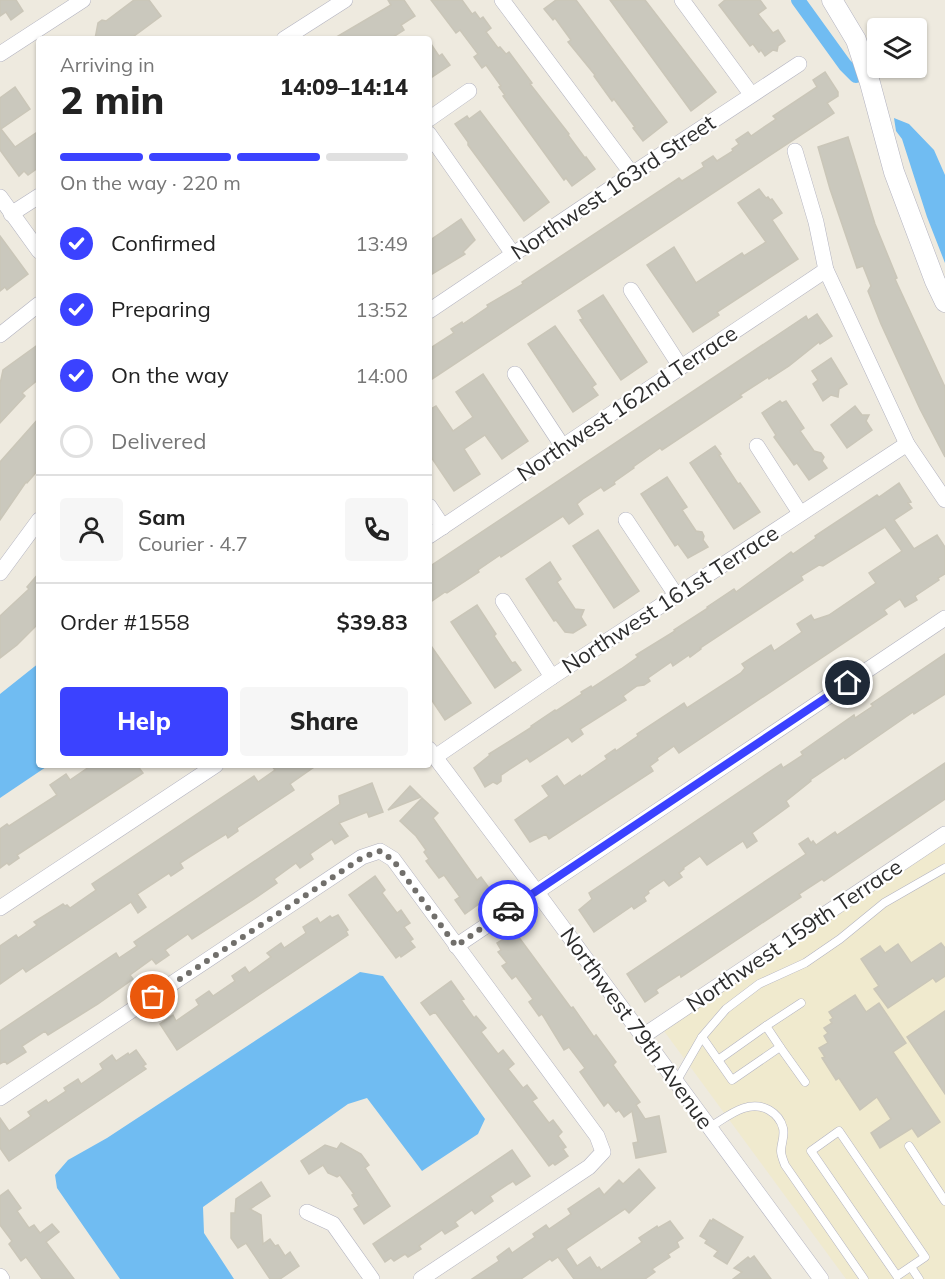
<!DOCTYPE html>
<meta charset="utf-8">
<style>
body{margin:0;font-family:Mulish,sans-serif;background:#f6f6f6;color:#222;height:100vh;display:flex;flex-direction:column;font-size:22px;white-space:nowrap}
*{box-sizing:border-box;margin:0}
p{font-size:20px;color:#767676}
.icon{flex:none;width:33px;height:33px;fill:none;stroke:currentColor;stroke-width:2;stroke-linecap:round;stroke-linejoin:round}
.map{position:relative;flex:1;overflow:hidden}
.sheet{position:absolute;left:36px;top:36px;width:396px;height:732px;display:flex;flex-direction:column;background:#fff;border-radius:6px;box-shadow:0 2px 4px #0004}
.sheet>*{flex:none}
.tools{position:absolute;left:867px;top:18px;display:grid;gap:12px}
.tools a{display:grid;place-items:center;width:60px;height:60px;border-radius:6px;background:#fff;box-shadow:0 2px 4px #0004;font-size:30px}
.pin{position:absolute;display:grid;place-items:center;width:51px;height:51px;color:#fff;margin:-26px;border:3px solid #fff;border-radius:50%;box-shadow:0 2px 6px #0007}
.courier{position:absolute;display:grid;place-items:center;width:60px;height:60px;margin:-30px;border:4px solid #3b42ff;border-radius:50%;background:#fff;color:#222;box-shadow:0 2px 8px #0007}
.headline em{font-style:normal;font-weight:800}
.headline div{display:flex;flex-direction:column-reverse}
.headline{display:flex;align-items:center;justify-content:space-between;height:102px;padding:0 24px}
h1{font-size:39px;font-weight:800;line-height:45px}
.bar{display:grid;grid-template-columns:repeat(4,1fr);gap:9px 6px;align-content:center;height:72px;padding:0 24px}
.bar i{height:8px;border-radius:4px;background:#e0e0e0}
.bar .active{background:#3b42ff}
.bar p{grid-column:span 4}
.line{display:flex;align-items:center;gap:15px;padding:0 24px;border-top:2px solid #e0e0e0}
.line div{flex:1}
.round{display:grid;place-items:center;flex:none;width:63px;height:63px;border-radius:6px;background:#f6f6f6}
ol{padding:0 24px;list-style:none}
li{display:flex;align-items:center;gap:18px;height:66px}
li p{margin-inline-start:auto}
li .icon{padding:6px;border-radius:50%;background:#3b42ff;color:#fff;stroke-width:4}
li:last-child{color:#767676}
li i{width:33px;height:33px;border:3px solid #e0e0e0;border-radius:50%}
.cta{display:flex;gap:12px;margin-top:auto;padding:12px 24px}
.cta a{flex:1;height:69px;border-radius:6px;background:#3b42ff;color:#fff;font-size:24px;font-weight:800;line-height:69px;text-align:center}
.cta a+a{background:#f6f6f6;color:#222}
.map>svg:first-child{display:block}
.education{fill:#f0eace}
.water{fill:#70bcf2}
.lines{fill:none;stroke-linecap:round;stroke-linejoin:round}
.canal{stroke:#70bcf2;stroke-width:14}
.building{fill:#cac8bd;stroke:#cac6b8;stroke-width:1.5}
.service-casing{stroke:#b3b3c0;stroke-width:9}
.minor-casing{stroke:#b3b3c0;stroke-width:16}
.tertiary-casing{stroke:#b3b3c0;stroke-width:21}
.service{stroke:#fff;stroke-width:8}
.minor{stroke:#fff;stroke-width:15}
.tertiary{stroke:#fff;stroke-width:20}
.done{stroke:#716f6b;stroke-width:6;stroke-dasharray:0 10.8}
.route{stroke:#3b42ff;stroke-width:8}
.labels{text-anchor:middle;dominant-baseline:central;stroke-width:4.5;stroke-linejoin:round;paint-order:stroke}
.street-label{font-size:22px;fill:#2d2d2d;stroke:#fff}
</style>
<div class="map">
<svg width="945" height="1279" viewBox="0 0 945 1279">
<rect width="100%" height="100%" fill="#eeeadf"/>
<!-- education -->
<path class="education" d="M945 843V1279H846L664 1031Z"/>
<!-- water -->
<g class="water">
<path d="M894 118 909 124 934 150 945 175V263L927 217 902 139 896 131Z"/>
<path d="M39 663V765H49L0 798V694Z"/>
<path d="M360 972 383 976 485 1119 478 1134 422 1171 367 1098 348 1104 203 1207 204 1233 234 1279H120L57 1188 55 1175 68 1160 107 1138Z"/>
</g>
<g class="lines">
<!-- canal -->
<path class="canal" d="M798 0 845 65 856 76"/>
</g>
<!-- building -->
<g class="building">
<path d="M0 0H16L23 11 11 20 6 12 0 16Z"/>
<path d="M134 0H149L161 16 130 39H95L98 23 102 20 106 21Z"/>
<path d="M388 0H404L415 16 401 25 404 30 390 39H333L391 5Z"/>
<path d="M431 0H462L472 14 475 12 480 19 483 17 491 28 486 32 498 48 500 47 506 54 509 52 532 83 530 84 569 134 568 135 585 158 586 157 595 169 572 186 566 178 564 180 503 96 505 95 499 87 501 86 486 65 482 68 474 57 478 54 460 30 456 33Z"/>
<path d="M556 0H576L667 122 643 141 633 128 635 127 614 99 612 101 594 76 595 75 568 42 571 40 555 18 553 20 544 9Z"/>
<path d="M610 0H645L716 92 691 111Z"/>
<path d="M725 0H760L766 8 758 14 773 33 778 30 785 41 778 46 777 51 773 50 765 56 761 50 759 52 753 44 750 46 719 5Z"/>
<path d="M429 41 439 56 442 54 450 65 429 79Z"/>
<path d="M825 72 838 92V96L827 103 834 113 429 381V349L454 333 451 329 462 322 463 324 488 307 487 305 523 284 522 282 679 178 682 181 704 167 702 163 713 156 717 161 733 151 732 149 739 144 736 140 748 132 751 136 776 119 773 116 817 87 813 80Z"/>
<path d="M15 87 30 109 1 129 15 147 39 131V167L28 175 24 171 19 176 0 150V98Z"/>
<path d="M480 111 549 202 524 221 468 145V142L455 124 467 116 469 119Z"/>
<path d="M848 137 875 224 897 278 895 279 945 387V457L920 409 881 324 868 291 871 286 863 266 857 268 830 189 818 147Z"/>
<path d="M759 189 766 198 768 197 770 200 772 199 782 213 772 220 798 259 717 312 719 315 693 332 647 265 674 247 696 283 742 253 744 256 766 242 738 203Z"/>
<path d="M461 219 475 240 463 252 465 254 429 276V241Z"/>
<path d="M0 236 28 274 7 290 5 287 0 291Z"/>
<path d="M603 295 647 362 621 380 580 320 583 319 578 311Z"/>
<path d="M817 314 832 336 820 344 819 342 789 366 769 379 768 377 740 395 742 397 662 450 660 448 633 467 634 468 614 482 615 484 604 491 601 487 584 498 577 504 583 514 569 524 563 516 501 557 500 555 478 570 479 572 447 593 445 592 429 603V567L782 332 806 316 808 320Z"/>
<path d="M555 326 596 384 592 387 598 395 573 412 528 344Z"/>
<path d="M39 344V379L22 393 25 396 0 423V384L3 370Z"/>
<path d="M831 358 847 384 839 389 838 397 831 395 823 401 813 384 818 380 812 371Z"/>
<path d="M483 374 528 441 502 459 485 435 464 449 480 474 454 491 429 454V410L436 406 453 431 473 417 456 392Z"/>
<path d="M780 401 782 403 786 401 804 428 800 431 814 451 821 453 824 457 822 461 827 468 809 480 797 463 794 465 774 437 776 435 762 413Z"/>
<path d="M855 406 862 415H869L866 421 872 430 847 448 831 425Z"/>
<path d="M39 418V469L27 483 26 482 0 520V462Z"/>
<path d="M715 446 721 454 719 455 738 484 740 483 760 512 734 529 690 463Z"/>
<path d="M667 477 687 507 682 510 696 531 702 532 704 536 703 540 708 547 688 558 678 544 675 546 641 494Z"/>
<path d="M899 483 911 502 908 503 912 508 894 520 914 549 937 535 945 547V574L938 578 939 580 915 596 917 600 905 607 900 599 884 610 887 614 679 753 674 746 657 758 658 760 650 766 653 771 549 839 546 834 530 842 515 820 549 796 542 786 557 776 564 786 580 775 581 777 607 759 605 756 615 749 616 751 638 736 637 734 684 703 687 708 741 673 745 668 742 664 771 645 774 651 802 632 797 624 811 615 814 620 829 615 876 583 869 573 902 551 885 527 823 566 819 565 801 576 803 580 700 648 701 649 690 657 689 655 673 666 671 662 648 678 650 681 644 685 637 686 623 696 626 700 580 729 583 734 572 742 568 737 530 762 527 758 501 775V781L497 784 493 782 485 787 474 768 490 755 489 754 532 727 531 726 555 710 556 711 582 694 581 692 591 686 592 688 621 669 638 657 636 655 675 631 674 630 708 608 707 607 734 589 736 592 791 552 793 554 816 538 815 536 877 495 879 497Z"/>
<path d="M598 530 639 591 614 608 573 546Z"/>
<path d="M550 562 561 579 557 582 575 609 584 610 581 617 586 625 573 633 565 632 556 620 554 621 526 579Z"/>
<path d="M39 573V623L17 645 0 658V616L29 589 27 587Z"/>
<path d="M477 605 496 634 494 636 512 663 515 662 521 670 495 688 451 622Z"/>
<path d="M429 643 471 703 445 720 429 696Z"/>
<path d="M945 654V694L914 714 913 712 845 759 844 757 810 780 811 781 786 801 789 806 752 833 757 841 747 848 743 841 707 865 700 856 683 868 684 869 679 873 682 877 669 886 664 880 648 891 649 893 644 897 646 901 634 909 632 906 594 932 579 910 592 899 589 893 781 764 783 768 803 755 801 752 828 733 854 715 855 718 873 706 871 704Z"/>
<path d="M945 763V799L824 881 822 879 799 894 801 897 681 977 680 974 660 987 656 990 658 993 645 1002 627 974 806 854 799 844 808 838 811 843 813 841 816 845 835 832 837 835Z"/>
<path d="M92 765H137L143 773 17 855 19 858 9 865 7 863 0 868V829L7 824 9 826 57 795 50 785 66 774 70 780Z"/>
<path d="M271 765H317L290 784 294 790 237 828 238 831 228 838 226 834 205 847 180 863 183 868 171 876 169 873 137 894 146 907 138 913 131 902 26 972 23 968 0 984V946L16 935 18 938 37 925 34 922 63 904 65 906 67 905 70 908 96 890 92 884 254 776 258 782 275 770Z"/>
<path d="M372 783 383 812 369 817 367 812 339 823 348 836 335 844 332 839 310 854 313 859 300 868 296 863 274 879 277 883 257 897 192 939 188 934 165 950 169 955 156 964 152 959 130 975 133 979 98 1004 48 1035 45 1031 22 1046 26 1052 7 1064 5 1061 0 1064V1031L116 953 119 958 137 946 134 942 340 804 339 796Z"/>
<path d="M410 786 421 797 388 810Z"/>
<path d="M422 798 438 813 433 818 477 880 481 877 492 892 489 894 490 896 465 914 455 900 460 897 444 875 439 878 426 861 429 859 424 852 426 850 416 836 400 821Z"/>
<path d="M375 876 385 890 382 893 397 913 401 910 410 923 404 927 413 939 410 941 415 947 401 957 400 955 396 958 349 895Z"/>
<path d="M338 915 348 930 346 931 348 935 177 1050 160 1024 173 1015 176 1021 199 1005 196 1000 209 991 213 996 235 981 232 976 245 967 249 973 271 957 267 953 281 943 284 948 306 933 303 927 317 918 320 923 330 916 332 918Z"/>
<path d="M515 932 571 1008 573 1007 594 1037 596 1035 616 1062 613 1065 640 1102 636 1105 645 1119 659 1116 666 1152 636 1158 633 1143 638 1142 632 1111 624 1117 619 1110 616 1112 608 1102 604 1106 580 1072 585 1068 569 1047 564 1050 542 1014 539 1016 529 1002 533 999 516 976 512 979 502 966 507 963 498 952 501 950 497 943Z"/>
<path d="M941 943 945 948V976L936 982 933 978 888 1008 874 989 879 986 861 959 880 946 885 953 898 944 911 963Z"/>
<path d="M451 981 464 999 461 1000 474 1018 476 1016 486 1028 481 1032 498 1054 503 1050 514 1064 508 1069 523 1088 527 1085 537 1098 532 1101 549 1123 553 1120 562 1132 558 1136 566 1147 563 1149 568 1156 555 1165 553 1163 549 1166 435 1012 430 1015 421 1003Z"/>
<path d="M855 995 866 1012 879 1003 906 1043 893 1052 940 1122 918 1137 912 1128 880 1148 871 1133 891 1119 877 1097 860 1110 839 1078 836 1080 822 1058 825 1057 819 1048 828 1043 824 1036 828 1033 824 1028 832 1023 830 1020 833 1018 829 1012Z"/>
<path d="M945 1011V1094L907 1037Z"/>
<path d="M136 1050 146 1064 143 1066 146 1069 9 1161 0 1148V1118L9 1131 31 1116 28 1112 46 1100 48 1103 66 1091 64 1088 78 1079 81 1084 103 1069 100 1064 112 1055 116 1061 128 1053 129 1055Z"/>
<path d="M341 1143 361 1154 369 1165 365 1168 390 1206 364 1224 354 1209 359 1206 352 1195 354 1194 340 1175 337 1177 328 1173 323 1165 309 1174 301 1161 325 1145 337 1149Z"/>
<path d="M512 1150 530 1176 516 1185 513 1181 490 1196 493 1201 475 1214 472 1210 455 1222 458 1226 445 1234 442 1230 419 1246 421 1249 408 1257 405 1254 394 1261 391 1258 385 1262 373 1244Z"/>
<path d="M639 1169 655 1188 629 1213 625 1209 566 1249 577 1266 590 1257 597 1268 599 1267 601 1270 642 1242 639 1238 657 1226 658 1228 670 1221 683 1238 677 1242 679 1247 668 1254 670 1257 652 1269 655 1272 645 1279H574L558 1257 552 1261 550 1259 521 1279H472L499 1261 497 1257 509 1248 512 1253 535 1237 533 1234 546 1225 549 1229 571 1214 568 1209 599 1188 604 1195 619 1180 623 1184Z"/>
<path d="M261 1182 270 1196 250 1209 261 1215 263 1244 270 1239 275 1246 278 1245 285 1256 290 1252 299 1266 280 1279H270L246 1243 238 1248 231 1238V1213H235L236 1199Z"/>
<path d="M8 1190 21 1208 17 1211 29 1228 34 1225 40 1233 52 1224 59 1232 46 1242 74 1279H42L26 1257 21 1261 9 1244 12 1241 0 1225V1196Z"/>
<path d="M713 1219 743 1237 727 1264 714 1256 718 1251 705 1243 707 1240 700 1236 710 1220 712 1221Z"/>
<path d="M754 1256 771 1279H733L742 1272 734 1268 748 1257 750 1259Z"/>
</g>
<g class="lines">
<!-- service casing -->
<g class="service-casing">
<g id="service">
<path d="M766 1026 801 1003"/>
<path d="M702 1037 732 1080 780 1047 805 1082"/>
<path d="M718 1060 766 1026 780 1047"/>
<path d="M676 1082 702 1037 726 1009 759 984 805 963 840 939 884 903 945 868"/>
<path d="M710 1127C727 1117 748 1098 769 1110 776 1114 781 1120 783 1128 785 1137 781 1143 781 1151 781 1155 783 1160 785 1165L864 1279"/>
<path d="M839 1131 925 1257 897 1276 811 1151Z"/>
<path d="M909 1146 945 1201"/>
<path d="M911 1267 919 1279"/>
</g>
</g>
<!-- minor casing -->
<g class="minor-casing">
<g id="minor">
<path d="M502 0 632 174"/>
<path d="M682 0 751 94"/>
<path d="M284 39 345 0"/>
<path d="M0 54 83 0"/>
<path d="M429 119 469 91"/>
<path d="M429 134 513 254"/>
<path d="M795 151 816 222 826 270 907 444 945 500"/>
<path d="M0 197 39 251"/>
<path d="M11 214 39 196"/>
<path d="M631 290 680 366"/>
<path d="M429 311 632 174 799 64"/>
<path d="M0 335 39 304"/>
<path d="M515 374 563 447"/>
<path d="M757 446 800 513"/>
<path d="M429 506 443 527"/>
<path d="M626 520 676 595"/>
<path d="M429 536 826 270"/>
<path d="M0 573 39 520"/>
<path d="M503 601 552 677"/>
<path d="M429 749 536 891 821 1279"/>
<path d="M435 757 552 677 907 444"/>
<path d="M0 908 216 765"/>
<path d="M456 946 945 618"/>
<path d="M643 1036 945 834"/>
<path d="M0 1098 362 857 380 851 393 859 597 1136 603 1152 589 1167 421 1279"/>
<path d="M307 1212 333 1224 372 1279"/>
<path d="M0 1276 2 1279"/>
</g>
</g>
<!-- tertiary casing -->
<g class="tertiary-casing">
<path id="tertiary" d="M832 0 856 40 870 83 894 172 935 281 945 302"/>
</g>
<!-- service -->
<use href="#service" class="service"/>
<!-- minor -->
<use href="#minor" class="minor"/>
<!-- tertiary -->
<use href="#tertiary" class="tertiary"/>
</g>
<g class="lines">
<!-- done -->
<path class="done" d="M153 997 363 857 380 851 393 860 456 946 508 910"/>
<!-- route -->
<path class="route" d="M508 910 848 683"/>
</g>
<g class="labels">
<!-- street labels -->
<g class="street-label">
<text transform="translate(613 187) rotate(-34)">Northwest 163rd Street</text>
<text transform="translate(627 403) rotate(-34)">Northwest 162nd Terrace</text>
<text transform="translate(670 599) rotate(-33)">Northwest 161st Terrace</text>
<text transform="translate(794 935) rotate(-34)">Northwest 159th Terrace</text>
<text transform="translate(637 1028) rotate(54)">Northwest 79th Avenue</text>
</g>
</g>
</svg>
<div class="tools">
<a><svg class="icon" aria-label="layers" viewBox="0 0 24 24"><path d="M12 4l9 5-9 5-9-5zM3 14l9 5 9-5"/></svg></a>
</div>
<div class="pin" style="left:153px;top:997px;background:#ea580c"><svg class="icon" aria-label="bag" viewBox="0 0 24 24"><path d="M5 8h14l-1 12H6zM9 8a3 3 0 0 1 6 0"/></svg></div>
<div class="pin" style="left:848px;top:683px;background:#1f2937"><svg class="icon" aria-label="home" viewBox="0 0 24 24"><path d="M3 11l9-7 9 7M6 9v11h12V9"/></svg></div>
<div class="courier" style="left:508px;top:910px"><svg class="icon" aria-label="car" viewBox="0 0 24 24"><path d="M5 17H2v-5l4-1 3-4h7l3 4 3 1v5h-3M9 17h6M6 11h13"/><circle cx="7" cy="17" r="2"/><circle cx="17" cy="17" r="2"/></svg></div>
<section class="sheet">
<div class="headline"><div><h1>2 min</h1><p>Arriving in</p></div><em>14:09–14:14</em></div>
<div class="bar"><i class="active"></i><i class="active"></i><i class="active"></i><i></i><p>On the way · 220 m</p></div>
<ol>
<li><svg class="icon" aria-label="check" viewBox="0 0 24 24"><path d="M5 12l5 5 9-10"/></svg>Confirmed<p>13:49</p></li>
<li><svg class="icon" aria-label="check" viewBox="0 0 24 24"><path d="M5 12l5 5 9-10"/></svg>Preparing<p>13:52</p></li>
<li><svg class="icon" aria-label="check" viewBox="0 0 24 24"><path d="M5 12l5 5 9-10"/></svg>On the way<p>14:00</p></li>
<li><i></i>Delivered</li>
</ol>
<div class="line" style="height:108px"><a class="round"><svg class="icon" aria-label="person" viewBox="0 0 24 24"><circle cx="12" cy="8" r="4"/><path d="M4 21q1-7 8-7t8 7"/></svg></a><div><b>Sam</b><p>Courier · 4.7</p></div><a class="round"><svg class="icon" aria-label="phone" viewBox="0 0 24 24"><path d="M5 4h4l2 5-3 2q2 4 5 5l2-3 5 2v4C11 20 4 13 5 4z"/></svg></a></div>
<div class="line" style="height:78px"><div>Order #1558</div><b>$39.83</b></div>
<div class="cta"><a>Help</a><a>Share</a></div>
</section>
</div>
